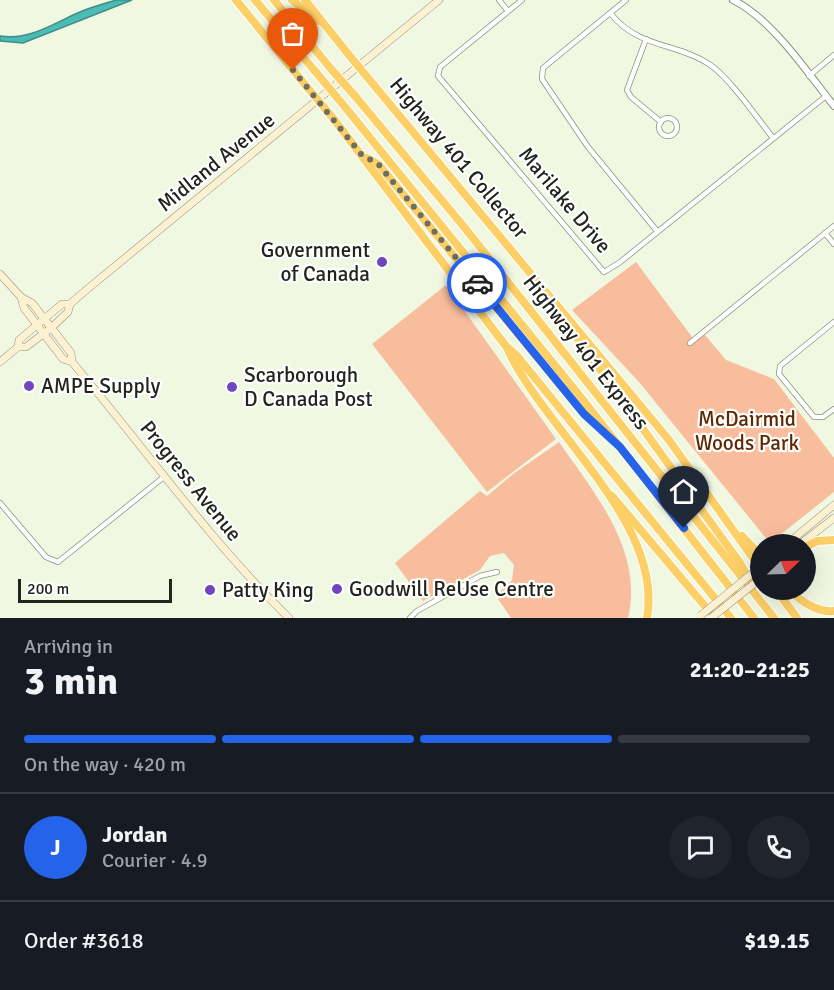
<!DOCTYPE html>
<meta charset="utf-8">
<style>
body{margin:0;font-family:Signika,sans-serif;background:#20242c;color:#f1f3f6;height:100vh;display:flex;flex-direction:column;font-size:22px;white-space:nowrap}
*{box-sizing:border-box;margin:0}
p{font-size:20px;color:#9ea1a6}
.icon{flex:none;width:33px;height:33px;fill:none;stroke:currentColor;stroke-width:2;stroke-linecap:round;stroke-linejoin:round}
.map{position:relative;height:618px;overflow:hidden}
.sheet{display:flex;flex-direction:column;background:#171b24;flex:1}
.sheet>*{flex:none}
.needle{width:39px;rotate:67deg}
.tools{position:absolute;left:750px;top:534px;display:grid;gap:12px}
.tools a{display:grid;place-items:center;width:66px;height:66px;border-radius:50%;background:#171b24;box-shadow:0 6px 24px #0002;font-size:30px}
.scale{position:absolute;left:18px;bottom:15px;width:154px;box-sizing:border-box;padding-left:6px;border:3px solid #22251d;border-top:0;font-size:16px;line-height:21px;white-space:nowrap;color:#22251d;-webkit-text-stroke:4px #fff;paint-order:stroke}
.pin{position:absolute;display:grid;place-items:center;width:51px;height:51px;color:#fff;margin:-62px -26px;border-radius:50% 50% 50% 0;rotate:-45deg;box-shadow:0 0 6px #0007}
.pin .icon{rotate:45deg}
.courier{position:absolute;display:grid;place-items:center;width:60px;height:60px;margin:-30px;border:4px solid #2563eb;border-radius:50%;background:#fff;color:#222;box-shadow:0 2px 8px #0007}
.summary em{font-style:normal;font-weight:700}
.summary div{display:flex;flex-direction:column-reverse}
.summary{display:flex;align-items:center;justify-content:space-between;height:102px;padding:0 24px}
h1{font-size:39px;font-weight:700;line-height:45px}
.bar{display:grid;grid-template-columns:repeat(4,1fr);gap:9px 6px;align-content:center;height:72px;padding:0 24px}
.bar i{height:8px;border-radius:4px;background:#363941}
.bar .active{background:#2563eb}
.bar p{grid-column:span 4}
.line{display:flex;align-items:center;gap:15px;padding:0 24px;border-top:2px solid #363941}
.line div{flex:1}
.round{display:grid;place-items:center;flex:none;width:63px;height:63px;border-radius:32px;background:#20242c}
.map>svg:first-child{display:block}
.green{fill:#f8bd9c}
.water{fill:#4bbbb5;stroke:#3f8e87;stroke-width:1.5}
.lines{fill:none;stroke-linecap:round;stroke-linejoin:round}
.minor-casing{stroke:#8b917d;stroke-width:6}
.tertiary-casing{stroke:#8b917d;stroke-width:8}
.secondary-casing{stroke:#8b917d;stroke-width:8}
.motorway-casing{stroke:#fff;stroke-width:10}
.minor{stroke:#fff;stroke-width:4.5}
.tertiary{stroke:#fff;stroke-width:6}
.secondary{stroke:#fef1d1;stroke-width:7}
.motorway{stroke:#fdcf67;stroke-width:8}
.secondary-bridge-casing{stroke:#8b917d;stroke-width:8;stroke-linecap:butt}
.motorway-bridge-casing{stroke:#fff;stroke-width:10;stroke-linecap:butt}
.secondary-bridge{stroke:#fef1d1;stroke-width:7}
.motorway-bridge{stroke:#fdcf67;stroke-width:8}
.done{stroke:#6a6f62;stroke-width:6;stroke-dasharray:0 10.8}
.route{stroke:#2563eb;stroke-width:8}
.poi-dot{fill:#7046bf;stroke:#fff;stroke-width:2}
.labels{text-anchor:middle;dominant-baseline:central;stroke-width:4.5;stroke-linejoin:round;paint-order:stroke}
.street-label{font-size:21px;fill:#22251d;stroke:#fff}
.poi-label{font-size:21px;fill:#22251d;stroke:#fff;text-anchor:start}
.park-label{font-size:21px;fill:#5f2800;stroke:#fff}
</style>
<div class="map">
<svg width="834" height="618" viewBox="0 0 834 618">
<rect width="100%" height="100%" fill="#f1f8e2"/>
<!-- green -->
<g class="green">
<path d="M636 262 695 341 705 335 726 360 774 379 834 458V492L770 543 639 382 572 310Z"/>
<path d="M446 285 556 439 487 492 372 344Z"/>
<path d="M559 442C595 494 644 551 628 618H511L498 599 501 591 512 580 514 565 504 553 490 556 480 570 423 601 395 563 480 491 487 496 513 474Z"/>
</g>
<!-- water -->
<path class="water" d="M116 0H132L23 43 0 41V36C29 41 54 23 80 12 91 7 104 4 116 0Z"/>
<g class="lines">
<!-- minor casing -->
<g class="minor-casing">
<g id="minor">
<path d="M499 0 508 11"/>
<path d="M522 0 440 67 438 76 604 272 619 263 826 96"/>
<path d="M626 0 543 68 542 79 588 147 657 231"/>
<path d="M611 14C638 48 677 43 709 64 729 77 757 118 773 138"/>
<path d="M646 39 627 90 631 97 661 122"/>
<path d="M809 76 834 55"/>
<circle cx="668" cy="127" r="9"/>
<path d="M825 233 834 244"/>
<path d="M834 322 780 366 779 374 814 417H823L834 409"/>
<path d="M690 343 834 226"/>
<path d="M0 503 46 557 58 562 165 476"/>
<path d="M410 618 417 611 480 576 497 572"/>
</g>
</g>
<!-- tertiary casing -->
<g class="tertiary-casing">
<path id="tertiary" d="M733 0C772 19 807 72 834 106"/>
</g>
<!-- secondary casing -->
<g class="secondary-casing">
<g id="secondary">
<path d="M0 274 21 297 32 303 71 353 72 362C144 447 209 540 289 618"/>
<path d="M21 297 24 308 63 359 72 362"/>
<path d="M18 347H26L51 328 68 312 70 304 85 291 439 0"/>
<path d="M0 362 18 347 19 340 62 304H70"/>
<path d="M787 544 834 505"/>
<path d="M800 544 834 518"/>
</g>
</g>
<!-- motorway casing -->
<g class="motorway-casing">
<g id="motorway">
<path d="M236 0 307 87"/>
<path d="M255 0 320 77"/>
<path d="M274 0 332 70"/>
<path d="M292 0 318 21"/>
<path d="M305 0 349 55"/>
<path d="M373 84 669 440 760 568"/>
<path d="M355 96 465 228 774 618"/>
<path d="M345 107 579 395 754 618"/>
<path d="M333 118 505 345 517 356 731 618"/>
<path d="M367 158 379 165 584 414 601 429"/>
<path d="M575 335 740 563 750 581"/>
<path d="M507 348C543 429 664 522 647 618"/>
<path d="M612 496 715 618"/>
<path d="M742 536 760 555"/>
<path d="M806 547 817 541 834 540"/>
<path d="M776 590 797 618"/>
<path d="M790 590C800 601 818 613 834 611"/>
</g>
</g>
<!-- minor -->
<use href="#minor" class="minor"/>
<!-- tertiary -->
<use href="#tertiary" class="tertiary"/>
<!-- secondary -->
<use href="#secondary" class="secondary"/>
<!-- motorway -->
<use href="#motorway" class="motorway"/>
<!-- secondary-bridge casing -->
<g class="secondary-bridge-casing">
<g id="secondary-bridge">
<path d="M700 616 760 567"/>
<path d="M711 618 760 579"/>
</g>
</g>
<!-- motorway-bridge casing -->
<g class="motorway-bridge-casing">
<g id="motorway-bridge">
<path d="M349 55 373 84"/>
<path d="M332 70 355 96"/>
<path d="M320 77 345 107"/>
<path d="M307 87 333 118"/>
</g>
</g>
<!-- secondary-bridge -->
<use href="#secondary-bridge" class="secondary-bridge"/>
<!-- motorway-bridge -->
<use href="#motorway-bridge" class="motorway-bridge"/>
</g>
<g class="lines">
<!-- done -->
<path class="done" d="M293 70 361 154 379 165 477 283"/>
<!-- route -->
<path class="route" d="M477 283 584 414 620 447 684 528"/>
</g>
<!-- markers -->
<g class="poi-dot">
<circle cx="382" cy="262" r="6"/>
<circle cx="29" cy="386" r="6"/>
<circle cx="232" cy="387" r="6"/>
<circle cx="337" cy="589" r="6"/>
<circle cx="210" cy="590" r="6"/>
</g>
<g class="labels">
<!-- street labels -->
<g class="street-label">
<text transform="translate(459 158) rotate(50)">Highway 401 Collector</text>
<text transform="translate(216 162) rotate(-39)">Midland Avenue</text>
<text transform="translate(565 200) rotate(50)">Marilake Drive</text>
<text transform="translate(586 352) rotate(52)">Highway 401 Express</text>
<text transform="translate(191 481) rotate(51)">Progress Avenue</text>
</g>
<!-- poi labels -->
<g class="poi-label">
<text x="370" y="250" text-anchor="end">Government<tspan x="370" dy="24">of Canada</tspan></text>
<text x="244" y="375">Scarborough<tspan x="244" dy="24">D Canada Post</tspan></text>
<text x="41" y="386">AMPE Supply</text>
<text x="349" y="589">Goodwill ReUse Centre</text>
<text x="222" y="590">Patty King</text>
</g>
<!-- park labels -->
<g class="park-label">
<text x="747" y="419">McDairmid<tspan x="747" dy="24">Woods Park</tspan></text>
</g>
</g>
</svg>
<div class="tools">
<a><svg class="needle" viewBox="-14 -14 28 28"><path d="M0-13l5 13h-10z" fill="#e53935"/><path d="M0 13l5-13h-10z" fill="#9ea1a6"/></svg></a>
</div>
<div class="scale">200 m</div>
<div class="pin" style="left:293px;top:70px;background:#ea580c"><svg class="icon" aria-label="bag" viewBox="0 0 24 24"><path d="M5 8h14l-1 12H6zM9 8a3 3 0 0 1 6 0"/></svg></div>
<div class="pin" style="left:684px;top:528px;background:#1f2937"><svg class="icon" aria-label="home" viewBox="0 0 24 24"><path d="M3 11l9-7 9 7M6 9v11h12V9"/></svg></div>
<div class="courier" style="left:477px;top:283px"><svg class="icon" aria-label="car" viewBox="0 0 24 24"><path d="M5 17H2v-5l4-1 3-4h7l3 4 3 1v5h-3M9 17h6M6 11h13"/><circle cx="7" cy="17" r="2"/><circle cx="17" cy="17" r="2"/></svg></div>
</div>
<section class="sheet">
<div class="summary"><div><h1>3 min</h1><p>Arriving in</p></div><em>21:20–21:25</em></div>
<div class="bar"><i class="active"></i><i class="active"></i><i class="active"></i><i></i><p>On the way · 420 m</p></div>
<div class="line" style="height:108px"><b class="round" style="background:#2563eb;color:#fff">J</b><div><b>Jordan</b><p>Courier · 4.9</p></div><a class="round"><svg class="icon" aria-label="chat" viewBox="0 0 24 24"><path d="M4 5h16v11H9l-5 4z"/></svg></a><a class="round"><svg class="icon" aria-label="phone" viewBox="0 0 24 24"><path d="M5 4h4l2 5-3 2q2 4 5 5l2-3 5 2v4C11 20 4 13 5 4z"/></svg></a></div>
<div class="line" style="height:78px"><div>Order #3618</div><b>$19.15</b></div>
</section>
